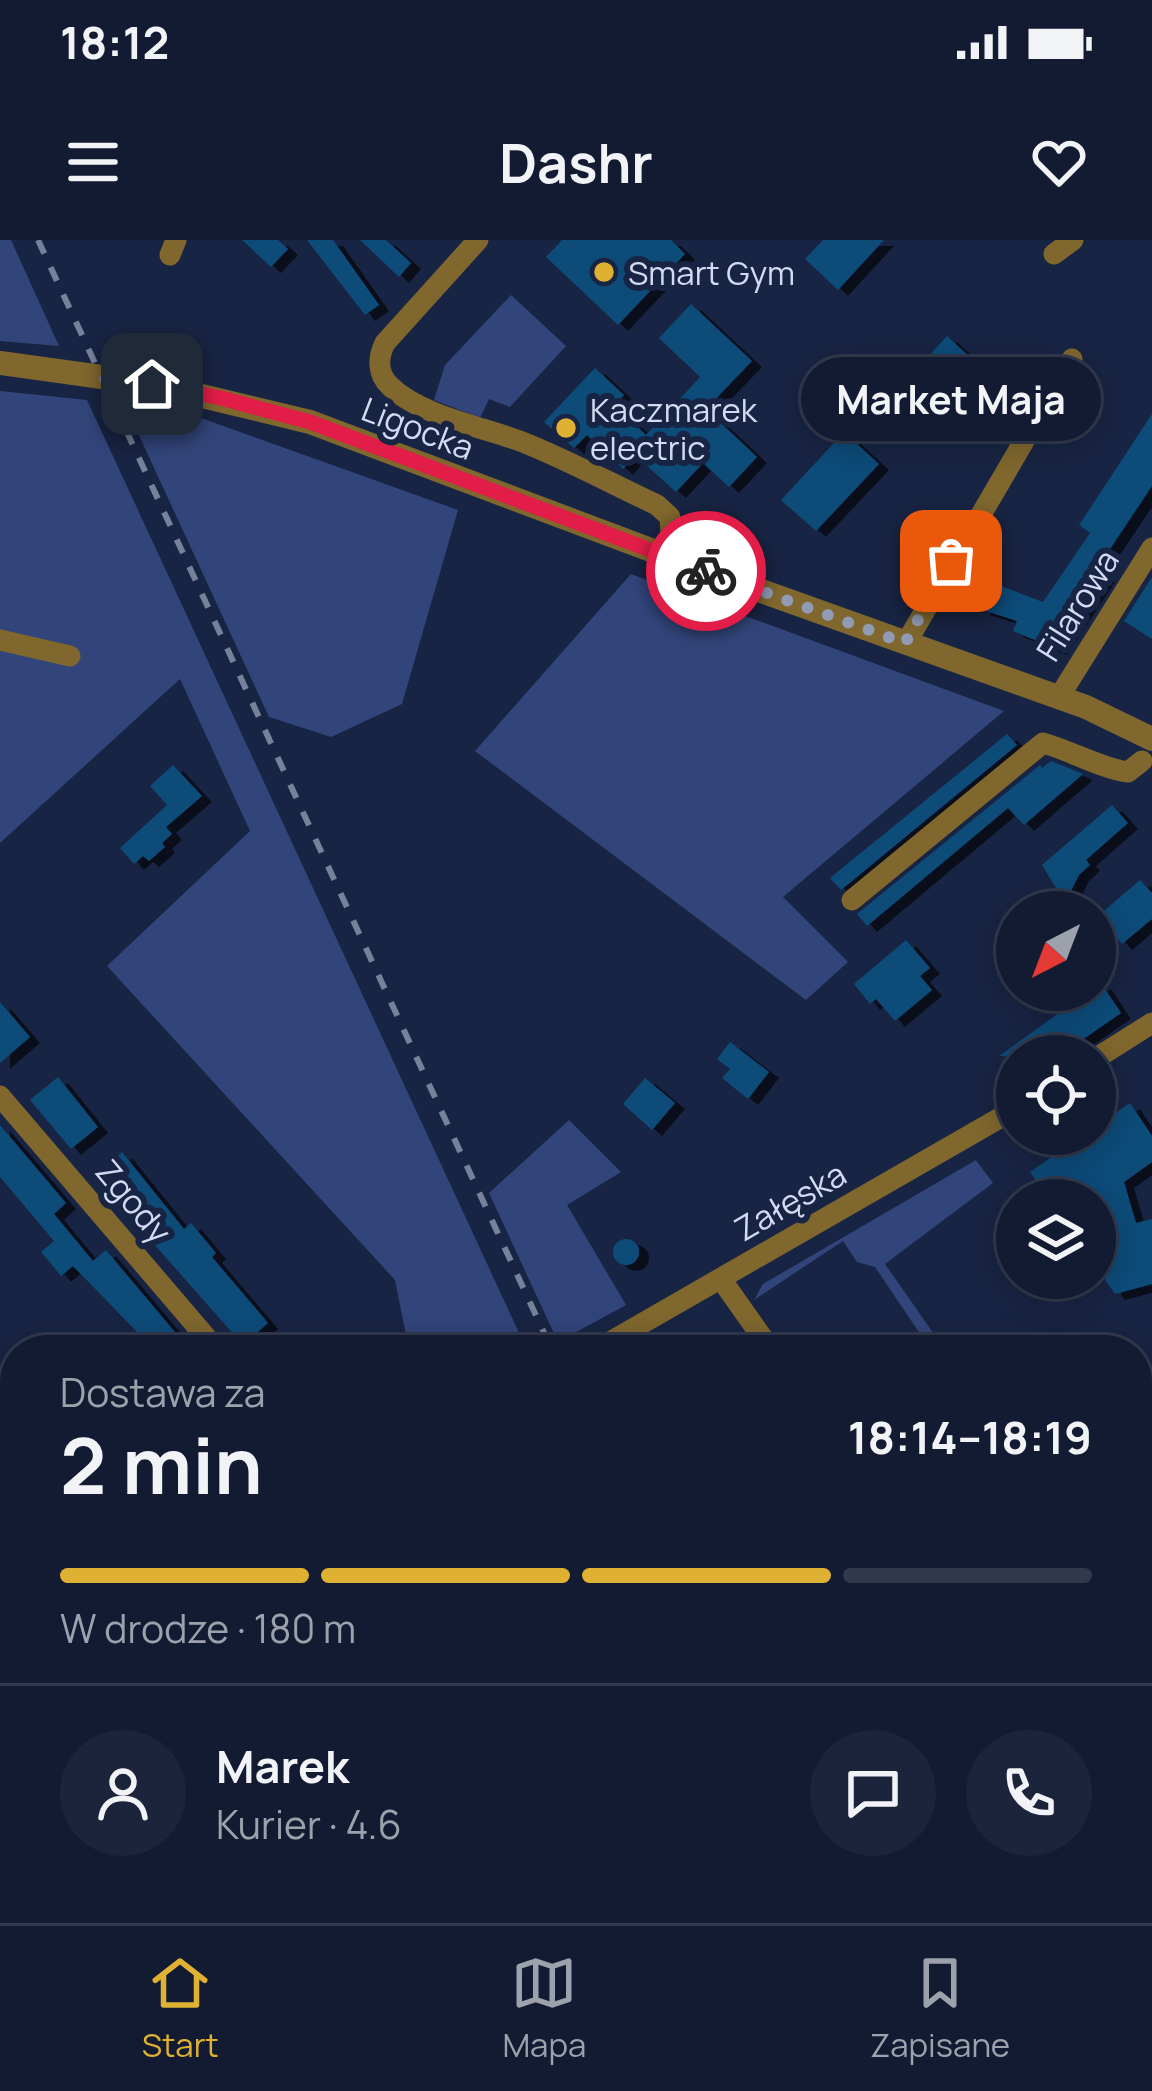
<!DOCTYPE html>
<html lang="pl">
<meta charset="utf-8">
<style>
body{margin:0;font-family:Manrope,sans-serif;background:#1b243a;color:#f1f3f6;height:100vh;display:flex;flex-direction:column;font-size:45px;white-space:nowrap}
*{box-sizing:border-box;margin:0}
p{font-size:39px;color:#9ca1ac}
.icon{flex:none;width:66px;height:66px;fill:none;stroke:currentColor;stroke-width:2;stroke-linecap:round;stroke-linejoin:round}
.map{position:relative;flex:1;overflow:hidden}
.side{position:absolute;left:0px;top:1095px;width:1152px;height:588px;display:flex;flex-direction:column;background:#121b32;border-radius:48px 48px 0 0;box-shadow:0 6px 30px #0003,0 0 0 3px #31394d}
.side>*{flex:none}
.needle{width:78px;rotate:222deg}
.buttons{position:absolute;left:996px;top:651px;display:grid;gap:24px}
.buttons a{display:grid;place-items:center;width:120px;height:120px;border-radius:50%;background:#121b32;box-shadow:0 6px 30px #0003,0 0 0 3px #31394d;font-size:60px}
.pin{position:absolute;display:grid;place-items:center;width:102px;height:102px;color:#fff;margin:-51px;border-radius:24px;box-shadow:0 6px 18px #0006}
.courier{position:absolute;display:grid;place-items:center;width:120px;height:120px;margin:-60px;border:9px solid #e11d48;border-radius:50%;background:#fff;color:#222;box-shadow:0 3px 15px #0007}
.bubble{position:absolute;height:84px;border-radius:42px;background:#121b32;box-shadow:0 6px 30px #0003,0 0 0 3px #31394d;font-size:39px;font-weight:700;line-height:84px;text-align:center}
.summary em{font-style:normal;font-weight:700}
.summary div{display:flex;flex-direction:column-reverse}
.summary{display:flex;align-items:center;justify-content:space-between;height:204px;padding:0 60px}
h1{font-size:78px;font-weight:700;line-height:90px}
.bar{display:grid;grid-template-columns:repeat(4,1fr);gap:18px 12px;align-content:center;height:144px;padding:0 60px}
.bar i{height:15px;border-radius:9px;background:#31394d}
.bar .current{background:#dfb133}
.bar p{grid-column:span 4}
.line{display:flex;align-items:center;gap:30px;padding:0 60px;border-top:3px solid #31394d}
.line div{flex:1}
.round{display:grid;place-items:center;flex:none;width:126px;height:126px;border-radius:63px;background:#1b243a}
.status{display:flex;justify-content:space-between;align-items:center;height:84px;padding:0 60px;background:#121b32;direction:ltr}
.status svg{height:33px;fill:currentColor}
header{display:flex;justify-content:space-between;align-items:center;height:156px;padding:0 60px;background:#121b32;font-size:54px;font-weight:700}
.tabs{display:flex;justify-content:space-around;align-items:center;height:168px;border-top:3px solid #31394d;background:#121b32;font-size:33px;color:#9ca1ac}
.tabs a{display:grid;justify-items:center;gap:6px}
.tabs .current{color:#dfb133}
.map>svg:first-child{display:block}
.green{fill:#32457a}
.building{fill:#0f4b79;filter:url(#shadow)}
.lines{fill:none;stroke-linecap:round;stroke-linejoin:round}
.minor{stroke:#7f672e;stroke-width:21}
.tertiary{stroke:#7f672e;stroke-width:24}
.rail{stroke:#76819b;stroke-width:6;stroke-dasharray:15 15;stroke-linecap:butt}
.done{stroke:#919bb4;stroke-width:12;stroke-dasharray:0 21.6}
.route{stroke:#e11d48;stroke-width:15}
.poi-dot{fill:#dfb133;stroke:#182443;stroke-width:4.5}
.labels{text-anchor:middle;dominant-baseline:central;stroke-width:12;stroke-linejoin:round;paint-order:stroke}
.poi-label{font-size:33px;fill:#d2dbf1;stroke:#182443;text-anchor:start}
.street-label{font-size:33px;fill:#d2dbf1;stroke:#182443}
</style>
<div class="status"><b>18:12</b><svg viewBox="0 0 49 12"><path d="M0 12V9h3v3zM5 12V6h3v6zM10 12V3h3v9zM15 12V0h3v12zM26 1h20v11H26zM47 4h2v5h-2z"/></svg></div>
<header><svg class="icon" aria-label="menu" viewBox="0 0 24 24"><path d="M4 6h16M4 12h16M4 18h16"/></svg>Dashr<svg class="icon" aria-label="heart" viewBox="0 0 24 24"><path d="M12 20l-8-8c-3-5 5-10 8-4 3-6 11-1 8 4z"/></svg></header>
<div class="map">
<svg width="1152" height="1683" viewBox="0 0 1152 1683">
<defs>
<filter id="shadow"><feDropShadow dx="10" dy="6" stdDeviation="0" flood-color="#0009"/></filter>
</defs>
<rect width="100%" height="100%" fill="#182443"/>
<!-- green -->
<g class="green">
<path d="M0 0H11L59 106 0 101Z"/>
<path d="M511 55 566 106 510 167 489 159 480 178 434 160 445 125Z"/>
<path d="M0 151 87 160 527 1110H409L395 1040 107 726 250 591 180 439 0 603Z"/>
<path d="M125 165 187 173 458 270 402 464 331 497 269 477Z"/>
<path d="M631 334 1004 471 783 657 848 722 806 760 475 511Z"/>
<path d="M569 880 621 932 567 965 626 1065 558 1102 489 953Z"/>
<path d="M976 920 993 943 885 1024 941 1104 957 1100 960 1108 931 1110 875 1027 857 1022 843 1001 754 1060 763 1044Z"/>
<path d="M15 1238V1366L0 1374V1249Z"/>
<path d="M1152 1498V1583L1137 1580V1504Z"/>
<path d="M1137 1600 1152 1603V1683H1067L1061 1668H1137Z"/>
<path d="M751 1668H785L793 1683H717L715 1678Z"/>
<path d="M819 1668H984L986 1672 996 1668H1037L1043 1683H826Z"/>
</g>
<!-- building -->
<g class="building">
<path d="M242 0H278L288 9 271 27Z"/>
<path d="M307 0H333L379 65 365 75Z"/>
<path d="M360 0H386L411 23 399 37Z"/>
<path d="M562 0H671L685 14 618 85 546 17Z"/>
<path d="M823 0H884L838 50 805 19Z"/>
<path d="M691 64 752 121 706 169 757 217 729 247 703 223 676 252 635 215 623 229 587 195 574 208 544 182 595 128 624 155 615 165 646 195 700 137 659 98Z"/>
<path d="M947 96 1008 152 976 187 916 130Z"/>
<path d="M1152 174V246L1096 330 1105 336 1057 409 1013 391 1017 381 980 369 983 362 976 360 983 339 1043 362 1090 293 1079 285Z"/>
<path d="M844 192 879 224 816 291 781 260Z"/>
<path d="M1152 337V399L1124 381Z"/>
<path d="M1007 494 1017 505 841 650 830 638Z"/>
<path d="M1051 521 1083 534 1024 585 1008 568 867 686 857 674 1040 525 1042 528Z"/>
<path d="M173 525 202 556 166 587 172 594 162 603 165 607 149 621 143 616 134 624 120 608 167 565 150 546Z"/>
<path d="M1112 565 1128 583 1086 620 1090 625 1079 635 1065 663 1042 625Z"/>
<path d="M1140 640 1152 653V679L1122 704 1098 676Z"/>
<path d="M906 700 930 728 920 736 932 750 895 781 876 759 870 764 854 744Z"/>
<path d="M1101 743 1121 773 1059 816H999Z"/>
<path d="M0 762 30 797 0 823Z"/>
<path d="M730 802 769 832 748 859 722 838 730 829 717 819Z"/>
<path d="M58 837 98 887 71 909 30 860Z"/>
<path d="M645 838 675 863 652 890 623 864Z"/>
<path d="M1130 863 1152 896V922L1124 942 1136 983 1152 979V1044L1115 1054 1095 1025V960H1050L1030 932 1085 894H1095V887Z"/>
<path d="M0 885 66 963 54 974 93 1021 106 1010 190 1110H119L138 1093 73 1026 61 1036 41 1012 54 1001 0 937Z"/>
<path d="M122 912 184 989 191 983 216 1013 212 1017 268 1083 243 1105 94 936Z"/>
<circle cx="626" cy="1012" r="13"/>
</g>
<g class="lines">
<!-- minor -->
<g class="minor">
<path d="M478 0 385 103C378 117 377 134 390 146 419 175 482 187 520 201 566 219 612 244 657 265L670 277 671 295 665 315"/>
<path d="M1054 14 1073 0"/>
<path d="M170 15 176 0"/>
<path d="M0 400 70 416"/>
<path d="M906 403 1072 119"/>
<path d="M1059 457 1152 308"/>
<path d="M852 660 1043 503C1072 511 1100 528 1128 532L1142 521"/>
<path d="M1095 819 1152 783"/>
<path d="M0 856 217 1110"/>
<path d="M721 1039 771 1110"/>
<path d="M596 1110 1017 868"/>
<path d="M0 1188 15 1212"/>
<path d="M0 1413 15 1406"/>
<path d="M0 1628 15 1620"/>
</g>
<!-- tertiary -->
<path class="tertiary" d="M0 123 152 144 310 182 736 342 1086 467 1152 499"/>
<!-- rail -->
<g class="rail">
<path d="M38 0 552 1110"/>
<path d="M1137 1444 1152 1438"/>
<path d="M795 1668 802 1683"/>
<path d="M546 1683 583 1668"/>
</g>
</g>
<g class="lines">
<!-- done -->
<path class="done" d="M706 331 905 403 951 321"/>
<!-- route -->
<path class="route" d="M152 144 221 158 310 182 706 331"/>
</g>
<!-- markers -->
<g class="poi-dot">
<circle cx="604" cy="32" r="12"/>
<circle cx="566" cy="188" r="12"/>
</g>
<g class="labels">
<!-- poi labels -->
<g class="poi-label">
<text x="628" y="32">Smart Gym</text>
<text x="590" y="169">Kaczmarek<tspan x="590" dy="38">electric</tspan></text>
</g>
<!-- street labels -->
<g class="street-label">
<text transform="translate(418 188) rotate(21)">Ligocka</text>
<text transform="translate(1077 365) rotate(-58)">Filarowa</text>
<text transform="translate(134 961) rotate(50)">Zgody</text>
<text transform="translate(790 961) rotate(-30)">Załęska</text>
</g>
</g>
</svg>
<div class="buttons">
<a><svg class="needle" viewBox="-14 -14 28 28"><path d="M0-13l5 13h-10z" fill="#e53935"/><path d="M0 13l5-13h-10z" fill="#9ca1ac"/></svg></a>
<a><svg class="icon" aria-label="locate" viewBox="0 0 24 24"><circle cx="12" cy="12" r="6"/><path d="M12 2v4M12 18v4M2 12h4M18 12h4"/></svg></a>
<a><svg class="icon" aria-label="layers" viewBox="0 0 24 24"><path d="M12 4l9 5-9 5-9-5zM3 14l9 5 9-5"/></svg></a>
</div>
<div class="pin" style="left:951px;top:321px;background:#ea580c"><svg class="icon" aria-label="bag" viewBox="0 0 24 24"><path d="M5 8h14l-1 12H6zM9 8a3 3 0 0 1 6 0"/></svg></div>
<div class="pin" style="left:152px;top:144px;background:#1f2937"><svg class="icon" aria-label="home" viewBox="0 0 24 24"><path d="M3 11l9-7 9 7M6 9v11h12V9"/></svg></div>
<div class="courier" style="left:706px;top:331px"><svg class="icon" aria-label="bike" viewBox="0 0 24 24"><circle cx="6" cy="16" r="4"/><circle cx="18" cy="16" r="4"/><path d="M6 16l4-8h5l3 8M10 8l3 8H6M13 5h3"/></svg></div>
<div class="bubble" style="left:801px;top:117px;width:300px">Market Maja</div>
<section class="side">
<div class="summary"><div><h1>2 min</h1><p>Dostawa za</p></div><em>18:14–18:19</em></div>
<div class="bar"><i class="current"></i><i class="current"></i><i class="current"></i><i></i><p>W drodze · 180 m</p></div>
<div class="line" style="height:216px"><a class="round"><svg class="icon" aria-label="person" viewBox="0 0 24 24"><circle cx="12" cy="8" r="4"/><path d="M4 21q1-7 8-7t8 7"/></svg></a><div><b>Marek</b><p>Kurier · 4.6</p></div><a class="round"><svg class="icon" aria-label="chat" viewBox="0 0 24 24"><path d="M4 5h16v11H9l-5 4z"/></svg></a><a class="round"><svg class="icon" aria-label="phone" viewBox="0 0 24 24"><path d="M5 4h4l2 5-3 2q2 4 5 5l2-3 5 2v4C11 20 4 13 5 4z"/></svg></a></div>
</section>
</div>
<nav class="tabs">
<a class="current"><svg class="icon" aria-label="home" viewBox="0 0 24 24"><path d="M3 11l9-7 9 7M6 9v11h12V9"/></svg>Start</a>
<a><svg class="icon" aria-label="map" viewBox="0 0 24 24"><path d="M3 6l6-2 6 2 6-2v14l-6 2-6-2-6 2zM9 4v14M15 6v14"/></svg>Mapa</a>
<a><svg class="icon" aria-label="saved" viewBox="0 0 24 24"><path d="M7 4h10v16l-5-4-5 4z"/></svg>Zapisane</a>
</nav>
